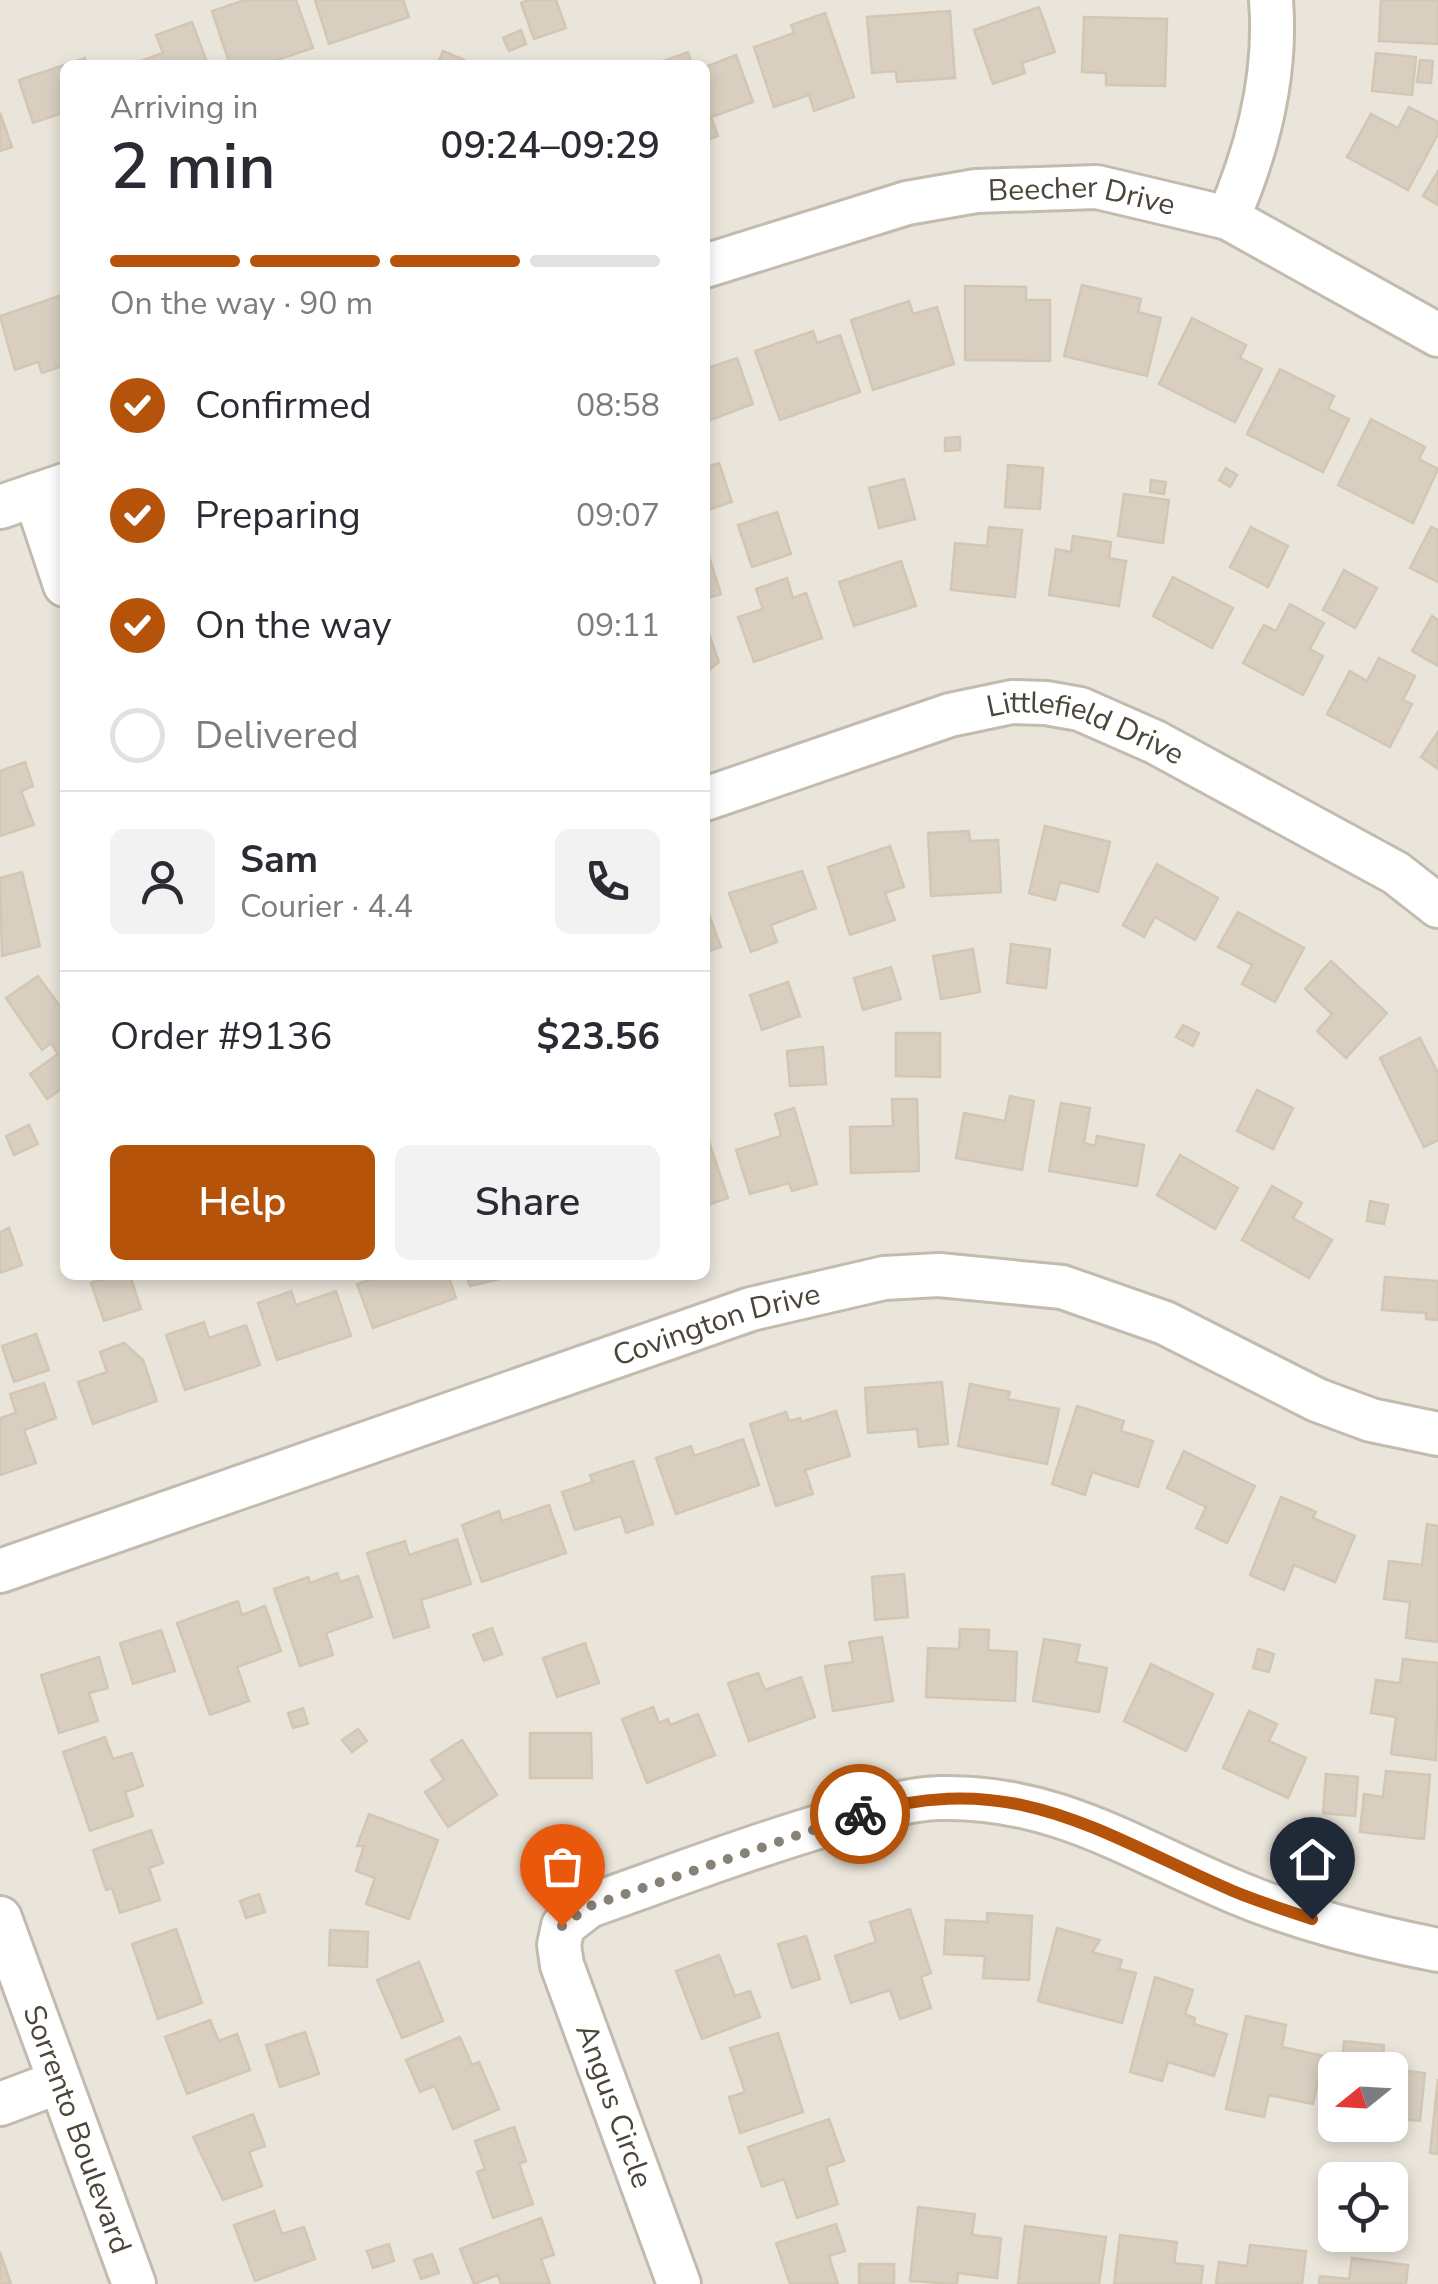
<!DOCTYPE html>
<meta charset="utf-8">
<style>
body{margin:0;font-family:"Nunito Sans",sans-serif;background:#f2f2f3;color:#2b2b33;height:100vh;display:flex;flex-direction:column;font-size:38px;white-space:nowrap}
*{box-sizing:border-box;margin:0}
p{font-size:32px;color:#7c7c81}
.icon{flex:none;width:55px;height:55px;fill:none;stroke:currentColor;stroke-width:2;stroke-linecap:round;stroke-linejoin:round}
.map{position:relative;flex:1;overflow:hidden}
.sheet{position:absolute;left:60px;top:60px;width:650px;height:1220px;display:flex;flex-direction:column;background:#fff;border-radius:15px;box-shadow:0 5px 15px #0003}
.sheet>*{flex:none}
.needle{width:65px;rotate:252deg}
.tools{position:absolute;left:1318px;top:2052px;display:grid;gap:20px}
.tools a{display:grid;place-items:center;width:90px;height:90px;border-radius:15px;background:#fff;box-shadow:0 5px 15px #0003;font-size:50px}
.pin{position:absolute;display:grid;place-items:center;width:85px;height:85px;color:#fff;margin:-102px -42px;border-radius:50% 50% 50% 0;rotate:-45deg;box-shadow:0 0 10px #0007}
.pin .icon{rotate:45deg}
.courier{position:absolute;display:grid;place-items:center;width:100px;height:100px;margin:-50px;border:8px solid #b45309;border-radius:50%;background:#fff;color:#222;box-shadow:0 2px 12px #0007}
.head em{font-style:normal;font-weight:600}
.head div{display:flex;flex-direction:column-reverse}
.head{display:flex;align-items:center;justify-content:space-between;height:170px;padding:0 50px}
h1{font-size:65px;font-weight:600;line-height:75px}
.bar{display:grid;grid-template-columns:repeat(4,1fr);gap:15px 10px;align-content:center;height:120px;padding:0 50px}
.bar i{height:12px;border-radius:8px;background:#e1e1e2}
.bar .current{background:#b45309}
.bar p{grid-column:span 4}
.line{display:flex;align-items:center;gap:25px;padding:0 50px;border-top:2px solid #e1e1e2}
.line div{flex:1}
.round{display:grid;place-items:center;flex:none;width:105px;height:105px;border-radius:15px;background:#f2f2f3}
ol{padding:0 50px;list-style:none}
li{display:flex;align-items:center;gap:30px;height:110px}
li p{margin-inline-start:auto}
li .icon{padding:10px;border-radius:50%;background:#b45309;color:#fff;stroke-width:4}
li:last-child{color:#7c7c81}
li i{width:55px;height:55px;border:5px solid #e1e1e2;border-radius:50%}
.cta{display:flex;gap:20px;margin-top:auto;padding:20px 50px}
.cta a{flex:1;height:115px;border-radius:15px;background:#b45309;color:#fff;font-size:40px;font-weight:600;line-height:115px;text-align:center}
.cta a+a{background:#f2f2f3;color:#2b2b33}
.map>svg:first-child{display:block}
.residential{fill:#eae5da;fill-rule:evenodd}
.building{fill:#d8cfc1;stroke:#d3c7b4;stroke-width:2.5}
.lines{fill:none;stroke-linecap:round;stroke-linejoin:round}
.street-casing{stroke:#c2bbae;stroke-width:48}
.street{stroke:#fff;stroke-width:42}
.done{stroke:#878178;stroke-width:10;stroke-dasharray:0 18}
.route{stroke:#b45309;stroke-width:12}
.labels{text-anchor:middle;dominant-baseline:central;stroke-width:8;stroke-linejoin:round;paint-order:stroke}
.street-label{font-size:30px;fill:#4b4439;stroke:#fff}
</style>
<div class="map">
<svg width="1438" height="2284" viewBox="0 0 1438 2284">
<rect width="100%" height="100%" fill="#f6f3ec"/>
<!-- residential -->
<path class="residential" d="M0 0H1438V2284H0ZM65 65H705V1275H65ZM1335 2070H1390V2125H1335ZM1335 2180H1390V2235H1335Z"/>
<!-- building -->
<g class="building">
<path d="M245 0H296L313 48 262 65H230L212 11Z"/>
<path d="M315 0H403L409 17 329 44Z"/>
<path d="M529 0H556L566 28 534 39 521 3Z"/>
<path d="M1381 0H1438V44L1379 41Z"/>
<path d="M1039 7 1055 52 1022 63 1025 73 993 84 974 30Z"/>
<path d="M950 11 955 78 897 82 896 71 872 73 867 17Z"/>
<path d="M825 13 854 97 814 111 809 95 774 107 754 47 794 33 791 25Z"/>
<path d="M1084 17 1167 19 1165 86 1106 85V73L1082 72Z"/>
<path d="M192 22 208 65H130L163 53 156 35Z"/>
<path d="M521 30 526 44 509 51 503 38Z"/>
<path d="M443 51 464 60 462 65H437Z"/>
<path d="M688 52 692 65H652Z"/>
<path d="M1376 53 1416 57 1412 95 1372 91Z"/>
<path d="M736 55 753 102 711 117 718 136 705 141V67Z"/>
<path d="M85 58 87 65H65V112L33 123 19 80Z"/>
<path d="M1420 60 1433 61 1431 83 1417 82Z"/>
<path d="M1409 107 1438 122V134L1408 190 1347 157 1371 114 1398 128Z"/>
<path d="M0 113 12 147 0 151Z"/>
<path d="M1438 171V205L1423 196Z"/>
<path d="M1082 285 1141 299 1138 312 1161 318 1147 376 1064 356Z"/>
<path d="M965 286 1026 287V300H1050V361L965 360Z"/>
<path d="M65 294V365L42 373 38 362 15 370 0 316Z"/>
<path d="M909 301 913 314 937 307 954 364 873 390 851 320Z"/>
<path d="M1192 318 1246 345 1240 358 1262 369 1235 422 1159 384Z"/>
<path d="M813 331 817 343 840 335 860 392 780 420 755 351Z"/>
<path d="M737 358 753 404 705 422V369Z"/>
<path d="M1280 369 1334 396 1328 409 1349 419 1323 472 1247 434Z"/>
<path d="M1371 419 1425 447 1419 459 1438 469 1413 523 1338 485Z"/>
<path d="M960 437V450L945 451V438Z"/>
<path d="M719 463 732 502 705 511V468Z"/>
<path d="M1008 465 1043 468 1040 509 1005 507Z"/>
<path d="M1226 468 1237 475 1230 487 1219 480Z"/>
<path d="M904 479 915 519 879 528 869 488Z"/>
<path d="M1151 480 1166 482 1164 494 1150 492Z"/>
<path d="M1124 494 1169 500 1163 543 1118 536Z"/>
<path d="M777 512 791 554 752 567 738 525Z"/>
<path d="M989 527 1022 530 1015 597 951 590 955 543 987 546Z"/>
<path d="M1251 527 1288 546 1268 587 1230 567Z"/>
<path d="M1431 527 1438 530V582L1410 568Z"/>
<path d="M1073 536 1111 542 1109 558 1126 561 1119 606 1049 595 1056 549 1071 552Z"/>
<path d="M706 548 721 594 705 599V549Z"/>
<path d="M901 561 916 606 854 626 839 582Z"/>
<path d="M1344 570 1377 588 1355 628 1323 610Z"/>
<path d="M1173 577 1233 608 1212 648 1153 616Z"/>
<path d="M787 578 793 598 806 593 822 638 754 662 738 617 763 609 756 589Z"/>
<path d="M1290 604 1324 623 1310 649 1323 656 1303 695 1243 663 1264 625 1276 631Z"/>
<path d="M1432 616 1438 620V666L1412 651Z"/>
<path d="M706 626 719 662 705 673V626Z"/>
<path d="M1379 658 1415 676 1403 700 1412 704 1390 747 1327 714 1350 671 1367 681Z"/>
<path d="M1438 732V769L1421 757Z"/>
<path d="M25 762 33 786 21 791 34 825 0 836V771Z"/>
<path d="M1045 826 1110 842 1098 892 1060 882 1055 900 1029 893Z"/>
<path d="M969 831 970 841 998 840 1001 892 931 896 928 833Z"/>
<path d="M890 846 904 887 885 893 895 920 850 935 828 867Z"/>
<path d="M1157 864 1218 898 1195 940 1155 917 1144 937 1123 925Z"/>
<path d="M802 871 816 908 771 925 777 942 751 952 729 893Z"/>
<path d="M22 872 40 946 2 956 0 878Z"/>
<path d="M705 904 721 947 705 952Z"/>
<path d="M1238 912 1304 948 1275 1002 1242 984 1252 965 1218 947Z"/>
<path d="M1011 944 1050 949 1046 988 1007 983Z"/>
<path d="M973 949 980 992 941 999 933 956Z"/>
<path d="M1331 961 1387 1013 1346 1058 1317 1031 1332 1014 1305 989Z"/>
<path d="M891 967 901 999 863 1010 854 978Z"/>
<path d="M38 976 62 1009 65 1007V1086L47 1099 30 1074 58 1054 51 1043 42 1050 6 998Z"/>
<path d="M788 982 800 1016 762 1030 750 995Z"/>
<path d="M1183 1025 1199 1033 1193 1046 1176 1037Z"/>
<path d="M896 1033H940V1077L896 1076Z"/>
<path d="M1420 1038 1438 1073V1140L1424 1147 1380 1058Z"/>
<path d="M823 1047 826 1084 790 1086 787 1051Z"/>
<path d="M1257 1090 1293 1108 1273 1149 1237 1131Z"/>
<path d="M1010 1096 1034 1101 1022 1170 956 1158 964 1113 1005 1121Z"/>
<path d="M892 1099H917L919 1171 851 1173 850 1127 893 1126Z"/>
<path d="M1061 1103 1090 1108 1084 1143 1095 1146 1097 1136 1144 1145 1137 1186 1049 1171Z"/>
<path d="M794 1108 817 1184 792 1191 789 1183 750 1194 736 1150 781 1136 775 1114Z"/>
<path d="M29 1125 38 1144 14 1155 6 1136Z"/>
<path d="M709 1142 728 1198 705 1206V1144Z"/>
<path d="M1180 1155 1238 1188 1215 1229 1157 1195Z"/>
<path d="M1272 1186 1302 1203 1293 1218 1332 1240 1309 1278 1242 1240Z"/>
<path d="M1370 1201 1388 1205 1384 1224 1367 1221Z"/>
<path d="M9 1228 22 1265 0 1273V1232Z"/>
<path d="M116 1275H130L141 1309 104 1321 91 1283Z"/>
<path d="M384 1275H448L456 1298 373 1328 357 1284Z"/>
<path d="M466 1275H516L470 1286Z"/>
<path d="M1385 1277 1438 1281V1320L1426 1319V1313L1382 1310Z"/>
<path d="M291 1291 296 1305 336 1291 351 1336 277 1360 258 1303Z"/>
<path d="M204 1322 209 1338 246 1325 260 1365 185 1390 166 1335Z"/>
<path d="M36 1334 49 1370 14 1382 2 1346Z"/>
<path d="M124 1343 143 1360 157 1401 93 1424 78 1382 107 1372 100 1352Z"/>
<path d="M942 1382 948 1444 919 1447 917 1429 868 1433 865 1388Z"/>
<path d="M44 1383 56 1418 24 1430 36 1463 0 1475V1418L16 1413 10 1394Z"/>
<path d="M970 1384 1010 1392 1008 1399 1059 1409 1047 1464 958 1446Z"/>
<path d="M1077 1406 1124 1421 1121 1431 1153 1441 1138 1487 1092 1472 1085 1495 1052 1484Z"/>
<path d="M836 1411 850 1456 805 1470 813 1494 776 1506 750 1424 786 1412 789 1421 800 1418 801 1422Z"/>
<path d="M743 1439 759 1485 676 1514 656 1458 691 1446 694 1456Z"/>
<path d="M1184 1451 1255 1486 1227 1543 1196 1528 1206 1507 1167 1488Z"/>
<path d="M633 1461 653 1524 626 1533 621 1516 575 1530 562 1492 593 1482 590 1475Z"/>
<path d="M1281 1497 1316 1512 1313 1518 1355 1536 1335 1582 1294 1565 1284 1590 1250 1575Z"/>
<path d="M549 1505 566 1553 482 1582 462 1525 499 1511 502 1521Z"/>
<path d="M1427 1524 1438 1526V1642L1406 1638 1410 1602 1384 1599 1389 1561 1422 1565Z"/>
<path d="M457 1539 471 1584 421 1600 429 1627 394 1638 367 1553 405 1541 409 1555Z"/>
<path d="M337 1573 340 1582 358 1576 372 1617 326 1633 333 1655 300 1666 274 1589 308 1577 310 1583Z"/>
<path d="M904 1574 908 1617 875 1620 872 1577Z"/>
<path d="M238 1601 242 1615 265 1606 281 1651 237 1667 249 1701 210 1715 177 1623Z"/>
<path d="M492 1628 502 1654 484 1661 473 1635Z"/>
<path d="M960 1629 989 1630 988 1650 1017 1652 1015 1701 926 1697 928 1648 959 1649Z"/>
<path d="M161 1630 175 1671 133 1684 120 1643Z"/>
<path d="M882 1637 893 1701 833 1711 825 1666 853 1662 849 1642Z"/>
<path d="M1044 1639 1080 1645 1076 1662 1107 1668 1099 1712 1033 1701Z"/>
<path d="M585 1643 599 1683 557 1697 543 1658Z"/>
<path d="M1258 1649 1274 1654 1269 1672 1253 1668Z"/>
<path d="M99 1657 108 1688 89 1693 98 1721 59 1733 41 1675Z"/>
<path d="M1403 1659 1438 1663 1436 1760 1391 1754 1396 1717 1371 1713 1376 1680 1400 1683Z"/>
<path d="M1151 1664 1213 1694 1186 1751 1124 1721Z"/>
<path d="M758 1673 765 1690 801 1677 815 1717 749 1741 728 1683Z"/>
<path d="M653 1707 659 1723 668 1719 670 1725 698 1714 715 1755 647 1783 622 1719Z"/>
<path d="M303 1708 308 1724 293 1728 288 1713Z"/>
<path d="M1249 1711 1277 1724 1269 1741 1306 1758 1288 1798 1223 1768Z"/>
<path d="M358 1729 367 1741 352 1752 342 1740Z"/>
<path d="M530 1733H591L592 1778H530Z"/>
<path d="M105 1737 113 1759 132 1753 143 1786 125 1792 133 1816 90 1831 63 1752Z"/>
<path d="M462 1740 497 1795 448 1827 425 1792 444 1780 431 1760Z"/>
<path d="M1386 1771 1430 1775 1424 1839 1360 1832 1364 1794 1383 1797Z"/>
<path d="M1326 1774 1358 1777 1355 1816 1323 1813Z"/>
<path d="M369 1814 438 1840 409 1919 366 1904 375 1878 356 1871 364 1846H357Z"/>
<path d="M151 1830 163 1863 149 1868 160 1900 120 1913 112 1888 106 1890 93 1850Z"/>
<path d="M259 1894 265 1912 246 1918 240 1901Z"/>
<path d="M910 1909 931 1973 921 1977 931 2008 900 2019 890 1990 851 2003 835 1956 876 1942 870 1922Z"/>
<path d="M987 1913 1032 1916 1029 1980 983 1978 985 1956 944 1954 946 1920 987 1922Z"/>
<path d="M1057 1928 1100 1940 1092 1952 1122 1960 1119 1969 1136 1973 1122 2023 1038 2001Z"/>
<path d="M176 1929 202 2003 158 2019 132 1944Z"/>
<path d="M330 1930 368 1932 367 1967 329 1965Z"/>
<path d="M806 1936 820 1979 792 1988 778 1944Z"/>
<path d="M719 1955 735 1996 750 1991 760 2017 702 2039 676 1971Z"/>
<path d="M419 1962 443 2021 402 2038 377 1980Z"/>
<path d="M1155 1977 1193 1990 1185 2014 1195 2018 1194 2024 1227 2034 1214 2076 1168 2062 1162 2081 1130 2072Z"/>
<path d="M1246 2016 1286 2025 1282 2047 1324 2056 1313 2104 1269 2095 1264 2117 1226 2109Z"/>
<path d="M210 2020 219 2041 237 2034 250 2070 187 2094 165 2037Z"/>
<path d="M305 2032 319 2074 280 2087 266 2045Z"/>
<path d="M778 2033 803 2112 740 2133 729 2097 745 2092 730 2048Z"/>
<path d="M460 2037 472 2065 479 2062 499 2109 453 2129 435 2086 420 2092 406 2060Z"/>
<path d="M1344 2041 1384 2045 1382 2068 1425 2073 1420 2121 1390 2118V2070H1341Z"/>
<path d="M1438 2079V2154L1430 2153Z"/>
<path d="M253 2114 265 2146 249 2152 262 2186 223 2200 193 2137Z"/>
<path d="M829 2119 844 2161 826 2167 838 2204 797 2218 784 2179 762 2187 748 2147Z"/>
<path d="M1335 2124 1374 2125 1372 2140 1334 2135Z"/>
<path d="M514 2127 526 2161 519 2164 533 2204 493 2218 477 2172 485 2169 475 2141Z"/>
<path d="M918 2207 975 2214 972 2235 1001 2238 997 2278 958 2273 957 2284 910 2281Z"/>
<path d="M274 2211 282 2234 304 2227 315 2259 255 2281 234 2225Z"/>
<path d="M541 2218 554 2255 541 2259 550 2284H501L498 2275 474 2284 460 2249Z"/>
<path d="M836 2224 845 2251 829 2256 838 2284H790L776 2243Z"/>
<path d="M1025 2226 1106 2237 1099 2284H1018Z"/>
<path d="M1120 2235 1177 2242 1174 2263 1203 2266 1201 2284H1114Z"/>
<path d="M389 2244 394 2261 373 2268 367 2251Z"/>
<path d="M1250 2245 1306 2251 1302 2284H1216L1219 2262 1247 2266Z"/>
<path d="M0 2252 11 2284H0Z"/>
<path d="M432 2254 439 2273 421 2279 414 2260Z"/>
<path d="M1352 2258 1408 2265 1406 2284H1319L1320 2276 1349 2279Z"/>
<rect x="859" y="2264" width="35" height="20"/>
</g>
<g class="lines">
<!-- street casing -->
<g class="street-casing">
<g id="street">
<path d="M1228 218C1258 149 1277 75 1271 0"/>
<path id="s1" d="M705 266 907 203 976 191 1097 187 1228 218 1438 335"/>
<path d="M35 495 65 585"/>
<path d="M0 507 65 485"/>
<path id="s2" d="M705 799 950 715 1012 702 1046 703 1080 709 1155 742 1396 873 1438 906"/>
<path id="s3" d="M0 1571 751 1309 884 1278 939 1275 1062 1287 1165 1323 1317 1400 1371 1420 1438 1434"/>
<path id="s4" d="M0 1918 134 2284"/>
<path d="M0 2104 59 2082"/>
<path d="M679 2284 562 1965 559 1945 563 1926 589 1906C671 1877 752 1846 835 1822 868 1812 903 1799 939 1798 1054 1795 1132 1849 1233 1891 1299 1919 1368 1936 1438 1950"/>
</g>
</g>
<!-- street -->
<use href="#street" class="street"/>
</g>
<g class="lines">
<!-- done -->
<path class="done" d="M562 1926 590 1906 860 1814"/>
<!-- route -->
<path class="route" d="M860 1814C1016 1768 1098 1833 1233 1891 1259 1902 1286 1910 1312 1919"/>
</g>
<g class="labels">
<!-- street labels -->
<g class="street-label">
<text stroke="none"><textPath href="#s1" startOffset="388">Beecher Drive</textPath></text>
<text stroke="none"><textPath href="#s2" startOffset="400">Littlefield Drive</textPath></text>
<text stroke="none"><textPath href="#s3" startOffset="758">Covington Drive</textPath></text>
<text transform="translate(614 2106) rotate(70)">Angus Circle</text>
<text stroke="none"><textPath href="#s4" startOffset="225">Sorrento Boulevard</textPath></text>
</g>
</g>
</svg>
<div class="tools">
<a><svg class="needle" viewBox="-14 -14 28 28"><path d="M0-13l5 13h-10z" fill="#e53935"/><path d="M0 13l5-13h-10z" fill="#7c7c81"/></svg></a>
<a><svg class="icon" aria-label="locate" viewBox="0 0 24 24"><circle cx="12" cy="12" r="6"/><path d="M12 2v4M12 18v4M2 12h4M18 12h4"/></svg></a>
</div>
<div class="pin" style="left:562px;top:1926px;background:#ea580c"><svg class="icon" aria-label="bag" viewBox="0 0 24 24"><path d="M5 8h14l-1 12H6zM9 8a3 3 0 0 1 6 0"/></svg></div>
<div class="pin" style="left:1312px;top:1919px;background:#1f2937"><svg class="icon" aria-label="home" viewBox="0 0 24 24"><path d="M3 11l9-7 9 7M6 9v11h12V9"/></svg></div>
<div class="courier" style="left:860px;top:1814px"><svg class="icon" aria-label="bike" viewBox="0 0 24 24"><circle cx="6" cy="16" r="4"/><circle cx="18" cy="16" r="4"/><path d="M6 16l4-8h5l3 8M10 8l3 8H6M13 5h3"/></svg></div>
<section class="sheet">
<div class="head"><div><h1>2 min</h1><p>Arriving in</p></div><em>09:24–09:29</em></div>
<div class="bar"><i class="current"></i><i class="current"></i><i class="current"></i><i></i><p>On the way · 90 m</p></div>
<ol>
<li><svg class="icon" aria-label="check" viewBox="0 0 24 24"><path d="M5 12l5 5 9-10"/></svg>Confirmed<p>08:58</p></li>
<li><svg class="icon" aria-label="check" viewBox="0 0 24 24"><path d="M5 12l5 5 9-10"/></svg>Preparing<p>09:07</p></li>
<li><svg class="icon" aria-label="check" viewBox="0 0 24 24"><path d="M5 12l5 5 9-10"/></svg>On the way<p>09:11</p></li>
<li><i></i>Delivered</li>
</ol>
<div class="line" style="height:180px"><a class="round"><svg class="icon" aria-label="person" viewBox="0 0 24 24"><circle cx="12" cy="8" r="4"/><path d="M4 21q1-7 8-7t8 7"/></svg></a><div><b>Sam</b><p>Courier · 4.4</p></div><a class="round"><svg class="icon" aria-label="phone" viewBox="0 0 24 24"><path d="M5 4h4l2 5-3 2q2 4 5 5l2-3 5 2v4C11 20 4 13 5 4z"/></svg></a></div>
<div class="line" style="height:130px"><div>Order #9136</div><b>$23.56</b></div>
<div class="cta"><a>Help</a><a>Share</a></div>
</section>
</div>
